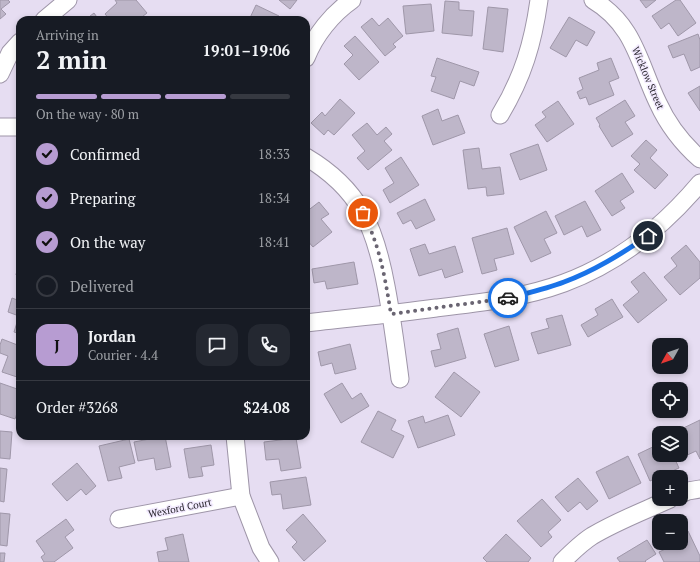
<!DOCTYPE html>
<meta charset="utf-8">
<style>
body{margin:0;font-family:"PT Serif",serif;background:#242831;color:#f1f3f6;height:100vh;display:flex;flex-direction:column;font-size:15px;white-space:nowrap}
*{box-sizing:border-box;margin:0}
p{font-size:13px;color:#9ea1a6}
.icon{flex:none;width:22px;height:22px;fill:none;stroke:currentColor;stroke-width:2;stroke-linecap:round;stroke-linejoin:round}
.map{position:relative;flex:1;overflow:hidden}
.drawer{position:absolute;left:16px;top:16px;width:294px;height:424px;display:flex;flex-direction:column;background:#171b24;border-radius:12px;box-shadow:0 2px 6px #0003}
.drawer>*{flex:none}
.needle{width:26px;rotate:230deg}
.fabs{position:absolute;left:652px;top:338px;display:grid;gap:8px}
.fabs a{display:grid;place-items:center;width:36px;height:36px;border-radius:8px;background:#171b24;box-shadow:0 2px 6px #0003;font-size:20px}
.pin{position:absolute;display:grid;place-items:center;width:34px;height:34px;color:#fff;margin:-17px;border:2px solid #fff;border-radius:50%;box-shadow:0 1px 4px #0007}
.courier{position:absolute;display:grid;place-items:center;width:40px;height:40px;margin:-20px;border:3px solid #1a73e8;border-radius:50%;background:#fff;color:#222;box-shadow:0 1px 5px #0007}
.overview em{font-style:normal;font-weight:600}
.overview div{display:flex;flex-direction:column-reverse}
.overview{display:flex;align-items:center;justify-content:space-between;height:68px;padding:0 20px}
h1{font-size:26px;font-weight:600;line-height:30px}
.bar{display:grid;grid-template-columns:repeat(4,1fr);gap:6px 4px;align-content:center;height:48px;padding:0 20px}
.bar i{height:5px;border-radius:3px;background:#363941}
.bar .active{background:#b79cd2}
.bar p{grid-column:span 4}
.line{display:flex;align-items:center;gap:10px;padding:0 20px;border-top:1px solid #363941}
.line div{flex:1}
.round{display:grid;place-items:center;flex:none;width:42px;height:42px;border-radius:12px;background:#242831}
ol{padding:0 20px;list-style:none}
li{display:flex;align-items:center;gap:12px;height:44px}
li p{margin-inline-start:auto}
li .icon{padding:4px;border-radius:50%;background:#b79cd2;color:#111;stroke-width:4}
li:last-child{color:#9ea1a6}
li i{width:22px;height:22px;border:2px solid #363941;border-radius:50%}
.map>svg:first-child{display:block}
.building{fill:#beb6c9;stroke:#9f97a9}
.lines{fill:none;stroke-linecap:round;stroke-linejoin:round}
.minor-casing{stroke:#9e95a8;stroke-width:19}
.minor{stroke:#fff;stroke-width:17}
.done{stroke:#6a6572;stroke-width:4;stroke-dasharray:0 7.2}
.route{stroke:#1a73e8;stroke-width:5}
.labels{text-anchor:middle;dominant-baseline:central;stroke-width:3;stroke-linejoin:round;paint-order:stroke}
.street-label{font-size:10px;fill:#28252d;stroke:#f3ebff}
</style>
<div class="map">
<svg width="700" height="562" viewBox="0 0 700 562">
<rect width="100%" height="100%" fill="#e6ddf2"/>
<!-- building -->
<g class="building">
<path d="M0 0H8L10 2 1 9 6 14 0 19Z"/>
<path d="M115 0H136L147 13 138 20H110L105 14 117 3Z"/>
<path d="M279 0H297L290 9Z"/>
<path d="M640 0H656L646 8Z"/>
<path d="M676 0H680L696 23 678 36 669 23 661 29 652 16Z"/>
<path d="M445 1 459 2V10L474 11 472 36 442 33Z"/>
<path d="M431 4 434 31 406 34 403 6Z"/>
<path d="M256 5 279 16 278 20H249Z"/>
<path d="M488 7 508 9 503 52 483 49Z"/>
<path d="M94 13 99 20H85Z"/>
<path d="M569 17 595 32 587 46 576 40 566 57 550 48Z"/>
<path d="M372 18 379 26 388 18 403 36 393 44 396 47 385 56 361 27Z"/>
<path d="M698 34 700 40V67L691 71 684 54 673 58 668 46Z"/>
<path d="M355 36 379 62 359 80 344 64 353 55 344 46Z"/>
<path d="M437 58 479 72 474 86 460 81 454 99 431 91 436 77 431 76Z"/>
<path d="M611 58 619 78 609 82 614 95 589 105 586 97 580 99 577 92 583 89 579 78 599 70 597 63Z"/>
<path d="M700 86V111L688 93Z"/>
<path d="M340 99 355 113 334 135 328 130 324 135 311 123 322 112 325 116Z"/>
<path d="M625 100 635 116 625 122 633 134 612 147 599 126 600 125 596 118Z"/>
<path d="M558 101 574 124 547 142 535 125 546 117 542 112Z"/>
<path d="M438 109 442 121 458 115 465 133 433 145 422 116Z"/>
<path d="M367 123 377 135 386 127 392 134 384 141 392 150 368 170 357 158 365 151 352 135Z"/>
<path d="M646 140 657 150 650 158 668 175 655 189 634 170 640 164 631 156Z"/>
<path d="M538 144 547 170 520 180 510 154Z"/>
<path d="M479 148 482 169 500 167 504 194 487 196 486 187 468 189 463 150Z"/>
<path d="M401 157 419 185 390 203 383 190 394 183 385 168Z"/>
<rect x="18" y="161" width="2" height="24"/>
<path d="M622 173 634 192 620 201 625 208 612 216 595 191Z"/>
<path d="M425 199 435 220 416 229 411 220 403 224 397 213Z"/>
<path d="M585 201 601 230 587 237 582 226 564 235 555 216Z"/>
<path d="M319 202 329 214 321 219 332 232 313 247 306 239V212Z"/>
<path d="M546 211 557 233 544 239 551 253 531 262 514 227Z"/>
<path d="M507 228 514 254 494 259 497 270 482 274 472 238Z"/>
<path d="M425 244 429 254 455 246 463 272 445 278 442 269 419 276 410 249Z"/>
<path d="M686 245 700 262V278L680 295 664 277 677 266 671 258Z"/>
<path d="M19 261H20V276L16 275Z"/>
<path d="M354 262 358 284 327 289 325 281 314 283 312 269Z"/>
<path d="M644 272 667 300 638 323 623 305 639 292 631 282Z"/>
<path d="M12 298 20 301V334L14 332 19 316 8 312Z"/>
<path d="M612 299 623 317 588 337 581 325 598 315 595 309Z"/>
<path d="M562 315 571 345 538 354 531 333 549 328 546 319Z"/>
<path d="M509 326 519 360 495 367 484 334Z"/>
<path d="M458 328 466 358 435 367 431 351 441 349 437 334Z"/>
<path d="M2 339 20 346V378L2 372 8 356 0 353V345Z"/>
<path d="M350 344 356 369 335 374 332 363 321 366 318 352Z"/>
<path d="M454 372 480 392 461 417 435 397Z"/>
<path d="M0 383 20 390V404L15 419 0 414Z"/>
<path d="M342 383 352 399 361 393 369 406 341 423 324 394Z"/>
<path d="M378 411 396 420 391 430 404 436 393 458 361 442Z"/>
<path d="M448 415 455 435 418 448 408 421 423 416 425 423Z"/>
<path d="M700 420V459L696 451 683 457 681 453V433H673Z"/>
<path d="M0 431 12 432 10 459 0 458Z"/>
<path d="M165 436 171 467 156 470 154 458 138 461 134 442Z"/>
<path d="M296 438 301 468 281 471 279 459 266 460 264 442Z"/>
<path d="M129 439 135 463 119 467 122 478 108 481 99 446Z"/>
<path d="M659 444V455H673L679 468 650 481 638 454Z"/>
<path d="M211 445 214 465 201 467 203 476 189 478 184 449Z"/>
<path d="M628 456 641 483 609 499 596 472Z"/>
<path d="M77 463 96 486 86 495 81 489 67 501 52 484Z"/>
<path d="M0 468 7 469 4 502 0 501Z"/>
<path d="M306 477 311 505 283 509 281 494 272 495 270 482Z"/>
<path d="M578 478 598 501 587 510 580 502 568 512 555 497Z"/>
<path d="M542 499 561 520 548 532 552 537 541 547 517 521Z"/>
<path d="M0 513 10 514 7 546 0 545Z"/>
<path d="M303 514 326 541 304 561 292 547 297 542 286 530Z"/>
<path d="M66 519 74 530 65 537 73 548 54 562H44L41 557 45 554 36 541Z"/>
<path d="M688 531 700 556V562H664L659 552 676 544V543H681V534Z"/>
<path d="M183 534 189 562H159L157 552 168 550 165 538Z"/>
<path d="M506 534 531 558 528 562H487L483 558Z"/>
<path d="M647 540 656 554 645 561 646 562H620L617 558Z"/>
<path d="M0 553H5L4 562H0Z"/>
</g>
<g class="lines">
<!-- minor casing -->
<g class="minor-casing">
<g id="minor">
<path d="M593 0C635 25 639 64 658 103 668 125 682 143 700 159"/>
<path d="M44 20 68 0"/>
<path d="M306 58C315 35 332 14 352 0"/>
<path d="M0 74 10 53 20 42"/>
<path d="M500 115C523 77 533 43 539 0"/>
<path d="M0 127H20"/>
<path d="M306 157C360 189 375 227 386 286 392 317 396 348 400 379"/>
<path d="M306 323C349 318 393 314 436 308 479 303 523 298 564 283 618 263 663 227 700 183"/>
<path d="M235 436 241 496 261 548 270 562"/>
<path d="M681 494 688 491 700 489"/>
<path d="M119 519 241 496"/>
<path d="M562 562C571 553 581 543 592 536 617 521 644 511 670 499"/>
</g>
</g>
<!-- minor -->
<use href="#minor" class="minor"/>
</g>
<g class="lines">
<!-- done -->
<path class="done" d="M363 213C380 246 385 278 391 314L508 298"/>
<!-- route -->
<path class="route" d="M508 298C527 293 546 289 564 282 594 271 621 254 648 236"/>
</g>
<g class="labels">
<!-- street labels -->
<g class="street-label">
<text transform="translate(648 78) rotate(67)">Wicklow Street</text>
<text transform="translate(180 508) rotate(-11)">Wexford Court</text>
</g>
</g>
</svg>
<div class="fabs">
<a><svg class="needle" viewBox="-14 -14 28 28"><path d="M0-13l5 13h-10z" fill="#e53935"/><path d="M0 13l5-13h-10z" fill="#9ea1a6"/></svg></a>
<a><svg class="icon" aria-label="locate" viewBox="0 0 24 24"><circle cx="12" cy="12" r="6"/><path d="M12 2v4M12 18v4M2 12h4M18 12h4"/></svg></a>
<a><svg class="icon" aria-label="layers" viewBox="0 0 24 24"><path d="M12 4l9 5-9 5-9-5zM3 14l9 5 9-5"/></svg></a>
<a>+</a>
<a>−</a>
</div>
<div class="pin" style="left:363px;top:213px;background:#ea580c"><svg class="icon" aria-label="bag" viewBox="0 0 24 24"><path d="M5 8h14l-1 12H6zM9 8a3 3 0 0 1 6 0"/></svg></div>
<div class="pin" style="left:648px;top:236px;background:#1f2937"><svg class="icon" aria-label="home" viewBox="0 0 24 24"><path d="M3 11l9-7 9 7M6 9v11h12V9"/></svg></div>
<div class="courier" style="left:508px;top:298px"><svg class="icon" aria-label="car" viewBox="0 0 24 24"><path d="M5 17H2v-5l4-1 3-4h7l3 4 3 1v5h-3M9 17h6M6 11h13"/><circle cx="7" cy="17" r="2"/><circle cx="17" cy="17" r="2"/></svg></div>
<section class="drawer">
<div class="overview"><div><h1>2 min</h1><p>Arriving in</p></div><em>19:01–19:06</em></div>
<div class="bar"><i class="active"></i><i class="active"></i><i class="active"></i><i></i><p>On the way · 80 m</p></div>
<ol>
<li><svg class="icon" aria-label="check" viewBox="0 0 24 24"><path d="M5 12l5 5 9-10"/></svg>Confirmed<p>18:33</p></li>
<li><svg class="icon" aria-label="check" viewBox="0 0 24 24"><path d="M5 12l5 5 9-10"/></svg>Preparing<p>18:34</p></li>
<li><svg class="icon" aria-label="check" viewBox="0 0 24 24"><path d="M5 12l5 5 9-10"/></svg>On the way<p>18:41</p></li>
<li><i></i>Delivered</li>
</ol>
<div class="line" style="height:72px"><b class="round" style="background:#b79cd2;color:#111">J</b><div><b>Jordan</b><p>Courier · 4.4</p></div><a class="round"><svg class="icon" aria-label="chat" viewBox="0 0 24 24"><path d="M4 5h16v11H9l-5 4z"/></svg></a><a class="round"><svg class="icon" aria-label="phone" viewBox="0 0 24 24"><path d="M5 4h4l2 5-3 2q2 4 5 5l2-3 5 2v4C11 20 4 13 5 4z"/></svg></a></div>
<div class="line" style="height:52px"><div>Order #3268</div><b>$24.08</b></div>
</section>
</div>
